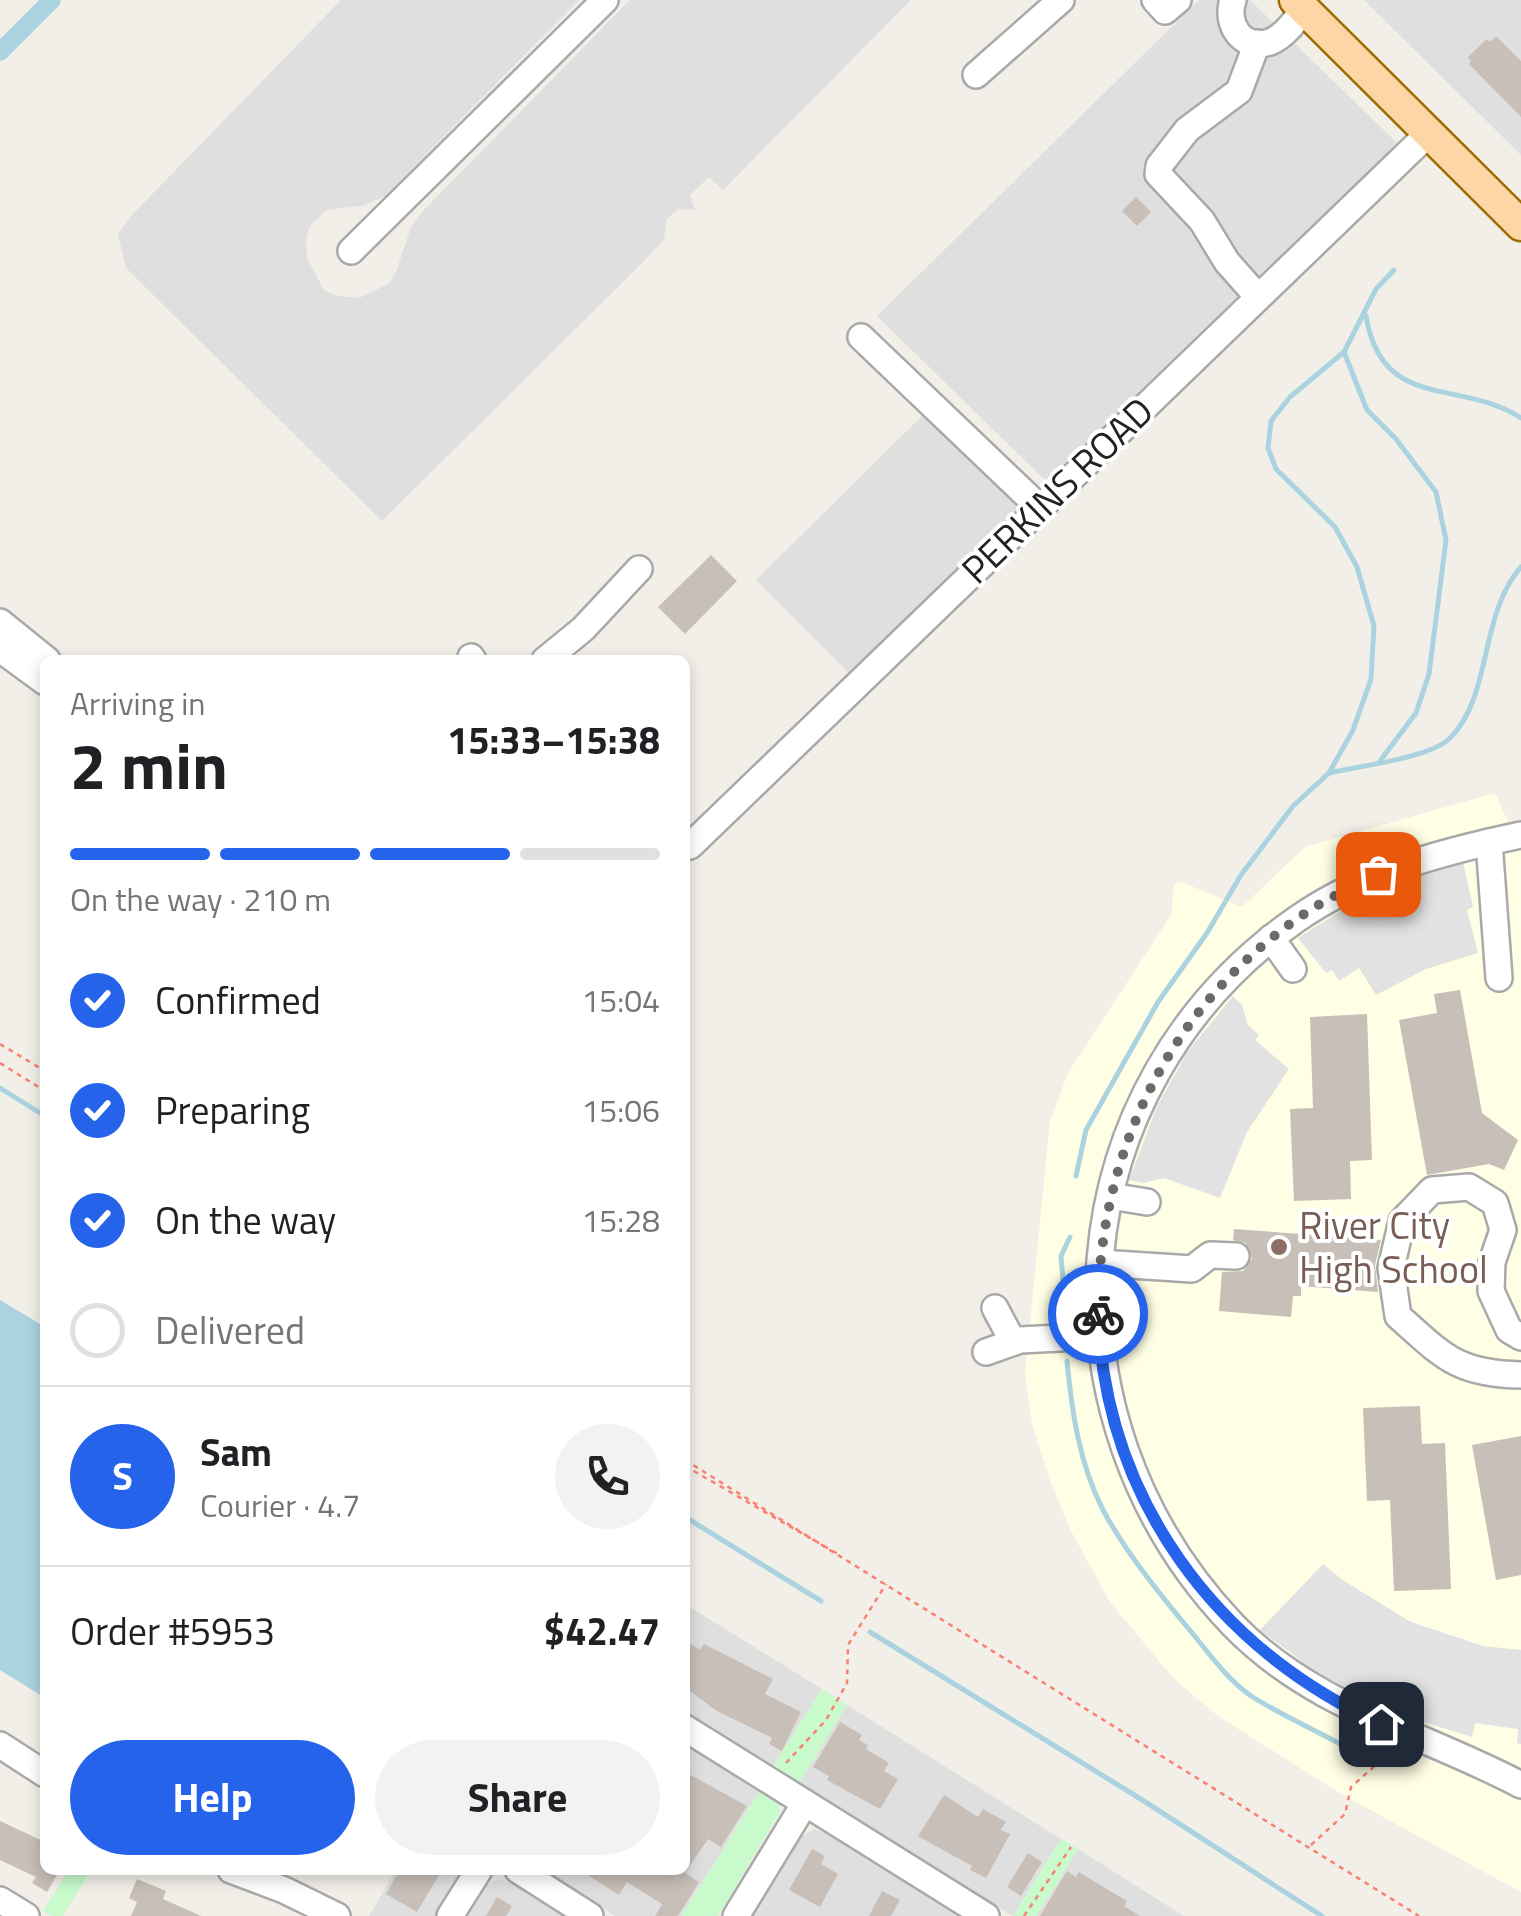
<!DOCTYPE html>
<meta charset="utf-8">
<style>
body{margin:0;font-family:"Titillium Web",sans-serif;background:#f2f2f2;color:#202124;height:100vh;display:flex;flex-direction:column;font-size:38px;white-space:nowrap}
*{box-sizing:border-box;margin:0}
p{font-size:32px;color:#757577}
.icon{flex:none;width:55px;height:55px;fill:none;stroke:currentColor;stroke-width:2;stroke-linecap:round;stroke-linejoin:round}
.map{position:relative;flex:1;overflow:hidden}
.side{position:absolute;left:40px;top:655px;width:650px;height:1220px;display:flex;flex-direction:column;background:#fff;border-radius:15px;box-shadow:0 5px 15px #0003}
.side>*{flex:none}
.pin{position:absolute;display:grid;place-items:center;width:85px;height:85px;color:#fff;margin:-42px;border-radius:20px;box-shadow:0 5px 15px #0006}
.courier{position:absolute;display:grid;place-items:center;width:100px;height:100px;margin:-50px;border:8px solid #2563eb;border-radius:50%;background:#fff;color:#222;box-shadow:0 2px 12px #0007}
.headline em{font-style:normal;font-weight:700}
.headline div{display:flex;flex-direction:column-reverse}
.headline{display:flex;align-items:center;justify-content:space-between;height:170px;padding:0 30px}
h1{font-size:65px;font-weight:700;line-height:75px}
.bar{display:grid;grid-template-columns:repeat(4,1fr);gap:15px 10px;align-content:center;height:120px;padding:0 30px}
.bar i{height:12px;border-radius:8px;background:#e0e0e0}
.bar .selected{background:#2563eb}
.bar p{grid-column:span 4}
.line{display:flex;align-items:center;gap:25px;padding:0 30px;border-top:2px solid #e0e0e0}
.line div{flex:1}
.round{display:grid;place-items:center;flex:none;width:105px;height:105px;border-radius:52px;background:#f2f2f2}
ol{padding:0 30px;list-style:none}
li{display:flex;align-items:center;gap:30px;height:110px}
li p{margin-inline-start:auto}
li .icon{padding:10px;border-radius:50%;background:#2563eb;color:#fff;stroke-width:4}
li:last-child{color:#757577}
li i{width:55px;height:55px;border:5px solid #e0e0e0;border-radius:50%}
.action{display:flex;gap:20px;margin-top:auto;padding:20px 30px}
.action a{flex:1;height:115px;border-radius:60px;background:#2563eb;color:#fff;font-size:40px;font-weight:700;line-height:115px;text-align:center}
.action a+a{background:#f2f2f2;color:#202124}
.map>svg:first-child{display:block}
.residential{fill:#e0dfdf}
.education{fill:#ffffe5}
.park{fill:#c8facc}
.parking{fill:#e2e2e2}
.water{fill:#aad3df}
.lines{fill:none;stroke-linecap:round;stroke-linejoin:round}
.stream{stroke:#aad3df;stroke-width:5}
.canal{stroke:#aad3df;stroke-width:18}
.building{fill:#c7bfb8}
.minor-casing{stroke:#a9a9a9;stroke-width:30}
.major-casing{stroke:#a06b00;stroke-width:35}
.path{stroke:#fa8072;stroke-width:2.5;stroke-dasharray:5 5;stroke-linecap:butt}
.minor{stroke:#fff;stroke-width:25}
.major{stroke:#fcd6a4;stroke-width:30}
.done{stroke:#6b6a68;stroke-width:10;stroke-dasharray:0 18}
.route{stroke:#2563eb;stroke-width:12}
.education-dot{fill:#8d6e63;stroke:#fff;stroke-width:4}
.labels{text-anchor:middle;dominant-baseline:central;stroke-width:8;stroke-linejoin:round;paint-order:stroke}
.street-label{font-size:38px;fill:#222;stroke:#fff}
.education-label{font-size:38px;fill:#785e54;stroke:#fff;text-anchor:start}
</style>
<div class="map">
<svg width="1521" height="1916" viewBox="0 0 1521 1916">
<rect width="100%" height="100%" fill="#f2efe9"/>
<!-- residential -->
<g class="residential">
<path d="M341 0H579L385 196 365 205 327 210 310 225 306 239 307 258 324 290 337 296 359 298 388 284 396 272 411 227 423 211 630 0H911L723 190 709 177 690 195 695 210 678 209 666 220 664 240 639 266 382 521 126 268 118 234 130 217Z"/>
<path d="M1199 0H1250L1399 145 1046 481 877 316Z"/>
<path d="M1364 0H1521V156V155Z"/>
<path d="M926 412 1028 508 853 677 756 580Z"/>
<path d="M685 1604 822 1689 773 1766 685 1711Z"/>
<path d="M847 1705 1061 1839 1013 1916 799 1783Z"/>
<path d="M685 1743 760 1791 681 1916H615L540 1870H685Z"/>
<path d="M814 1829 829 1834 959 1916H750L798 1839Z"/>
<path d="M1078 1849 1184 1916H1036Z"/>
<path d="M396 1870H463L435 1916H369Z"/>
<path d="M501 1880 512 1883 564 1916H467L484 1888 493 1881Z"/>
</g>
<!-- education -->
<path class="education" d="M1495 793 1521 850V1892L1343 1795 1218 1716 1174 1679 1110 1602 1070 1529 1049 1478 1032 1424 1025 1374 1050 1121 1068 1073 1171 915 1174 884 1179 881 1242 907 1305 847Z"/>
<!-- park -->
<g class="park">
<path d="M822 1689 847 1705 799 1783 773 1766Z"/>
<path d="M760 1791 779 1803 780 1812 718 1916H681Z"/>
<path d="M1061 1839 1078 1849 1036 1916H1013Z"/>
<path d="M69 1870H91L63 1916H53L43 1911Z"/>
</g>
<!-- parking -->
<g class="parking">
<path d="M1463 862 1473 907 1467 910 1478 953 1426 969 1376 995 1359 968 1339 981 1332 970 1326 973 1298 938 1353 903 1393 884Z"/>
<path d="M1233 996 1242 1005 1248 1025 1259 1035 1255 1040 1289 1069 1247 1132 1220 1198 1164 1178 1143 1183 1129 1180 1157 1106 1188 1051Z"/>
<path d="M1323 1564 1344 1581 1411 1622 1483 1646 1521 1650V1744L1517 1743 1518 1729 1475 1723 1472 1737 1391 1712 1316 1672 1260 1630Z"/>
</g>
<!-- water -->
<path class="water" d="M0 1300 45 1327V1698L0 1670Z"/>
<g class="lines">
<!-- stream -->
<g class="stream">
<path d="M1366 316C1382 412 1459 378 1521 418"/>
<path d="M1344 352 1367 410 1396 439 1436 492 1446 540 1429 674 1416 713 1380 761"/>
<path d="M1329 773C1358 766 1429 758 1449 739 1492 699 1479 614 1521 567"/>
<path d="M0 1088 45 1116"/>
<path d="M1076 1176 1086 1130 1158 1002 1207 933 1241 875 1293 806 1329 773 1353 730 1371 679 1374 626 1357 567 1335 527 1276 469 1268 448 1271 421 1290 397 1344 352 1376 289 1394 270"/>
<path d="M1065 1305 1061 1256 1070 1237"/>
<path d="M1067 1361C1072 1412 1079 1463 1103 1510 1126 1553 1162 1597 1193 1634 1211 1656 1228 1680 1251 1696 1281 1715 1315 1730 1346 1747"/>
<path d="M685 1517 821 1601"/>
<path d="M870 1632 1144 1801 1322 1916"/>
</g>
<!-- canal -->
<path class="canal" d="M0 52 52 0"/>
</g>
<!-- building -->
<g class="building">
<path d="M1496 36 1521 61V117L1469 64 1471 61 1468 57 1487 39 1490 42Z"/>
<path d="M1136 197 1151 212 1137 226 1122 211Z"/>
<path d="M711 555 737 581 685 634 658 607Z"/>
<path d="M1460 990 1482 1113 1518 1140 1504 1170 1489 1164 1427 1175 1399 1020 1437 1013 1434 994Z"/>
<path d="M1367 1014 1372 1160 1350 1161 1351 1199 1294 1201 1290 1109 1313 1108 1310 1017Z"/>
<path d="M1234 1229 1381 1240 1375 1265 1378 1292 1301 1286V1296H1293L1291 1317 1219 1311 1222 1272 1243 1271 1252 1258 1245 1243 1233 1240Z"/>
<path d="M1420 1406 1422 1444 1445 1443 1451 1589 1394 1591 1390 1500 1367 1501 1363 1408Z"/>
<path d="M1521 1436V1575L1496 1580 1472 1445Z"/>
<path d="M685 1641 700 1650 704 1644 773 1679 765 1694 801 1712 782 1751 769 1744 772 1738 715 1710 685 1687Z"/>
<path d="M840 1722 862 1735 859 1740 868 1745 866 1749 889 1763 884 1771 898 1779 880 1809 827 1780 829 1776 813 1767Z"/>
<path d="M685 1772 747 1806 721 1847 708 1839 685 1873Z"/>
<path d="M944 1795 978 1817 983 1809 1006 1822 1001 1830 1010 1834 986 1878 970 1870 972 1866 918 1836Z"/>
<path d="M0 1821 45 1842V1870H60L47 1892 32 1883 36 1877 0 1860Z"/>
<path d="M812 1849 825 1856 821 1864 838 1874 820 1907 789 1890Z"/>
<path d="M1028 1853 1042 1862 1021 1896 1007 1887Z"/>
<path d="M400 1870H442L417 1912 386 1894Z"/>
<path d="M580 1870H681L699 1882 678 1916H655L662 1904 627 1882 619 1895Z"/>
<path d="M1067 1871 1076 1877 1079 1872 1100 1885 1127 1901 1124 1906 1140 1916H1040Z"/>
<path d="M137 1879 166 1891 163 1899 201 1916H131L137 1902 129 1898Z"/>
<path d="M882 1891 900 1900 891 1916H869Z"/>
<path d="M497 1897 512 1906 506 1916H486Z"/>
</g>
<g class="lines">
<!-- minor casing -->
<g class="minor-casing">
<g id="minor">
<path d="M1155 0 1165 11 1178 0"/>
<path d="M1233 0C1225 23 1241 51 1270 42 1285 36 1295 21 1304 9"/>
<path d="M1257 43 1239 91 1187 130 1159 166 1158 174 1202 221 1227 262 1258 297"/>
<path d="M976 75 1061 0"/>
<path d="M351 251 605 0"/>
<path d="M861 337 1039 507"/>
<path d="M0 622 47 660"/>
<path d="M0 649 45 682"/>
<path d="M471 657 473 660"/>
<path d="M545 660 583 629 639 569"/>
<path d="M1521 835C1441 852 1365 872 1297 919 1057 1087 1034 1416 1233 1625 1313 1708 1423 1733 1521 1785"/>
<path d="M1489 842 1499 978"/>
<path d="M685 847 690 846 1429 133"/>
<path d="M1271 938 1293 969"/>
<path d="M1110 1196 1147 1202"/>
<path d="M1100 1263 1192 1269 1210 1255 1236 1256"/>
<path d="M995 1308 1013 1342"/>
<path d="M1521 1337 1509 1330 1491 1291 1492 1262 1503 1230 1495 1203 1469 1187 1432 1190 1402 1221 1391 1268 1398 1316C1443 1356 1457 1374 1521 1375"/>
<path d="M986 1352 1020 1340 1100 1336"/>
<path d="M685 1728 986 1916"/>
<path d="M0 1745 45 1774"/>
<path d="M231 1870 284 1890 337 1916"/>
<path d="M518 1870 590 1916"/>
<path d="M0 1900 26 1916"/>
<path d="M450 1916 479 1870"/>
<path d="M736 1916 805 1803"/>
</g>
</g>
<!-- major casing -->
<g class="major-casing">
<path id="major" d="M1295 0 1521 225"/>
</g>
<!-- path -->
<g class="path">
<path d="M0 1044 45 1071"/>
<path d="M0 1063 45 1091"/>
<path d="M685 1460 1419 1916"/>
<path d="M685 1466 838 1554"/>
<path d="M786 1763 826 1720 847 1683 848 1645 886 1584"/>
<path d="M1311 1845 1345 1814 1351 1787 1378 1763 1387 1750"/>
<path d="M1024 1916 1071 1847"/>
</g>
<!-- minor -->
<use href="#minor" class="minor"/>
<!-- major -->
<use href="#major" class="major"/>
</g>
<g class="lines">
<!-- done -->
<path class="done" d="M1098 1314C1098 1157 1167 1010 1297 919 1322 901 1350 888 1378 874"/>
<!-- route -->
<path class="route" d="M1098 1314C1105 1499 1215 1648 1381 1724"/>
</g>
<!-- markers -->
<circle class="education-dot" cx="1279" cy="1247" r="10"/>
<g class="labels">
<!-- street labels -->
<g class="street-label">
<text transform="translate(1057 490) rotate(-44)">PERKINS ROAD</text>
</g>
<!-- education labels -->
<g class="education-label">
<text x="1299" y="1225">River City<tspan x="1299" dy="44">High School</tspan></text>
</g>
</g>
</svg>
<div class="pin" style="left:1378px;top:874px;background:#ea580c"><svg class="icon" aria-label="bag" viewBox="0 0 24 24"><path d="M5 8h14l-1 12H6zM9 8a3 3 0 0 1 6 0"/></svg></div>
<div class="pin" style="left:1381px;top:1724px;background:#1f2937"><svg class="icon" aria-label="home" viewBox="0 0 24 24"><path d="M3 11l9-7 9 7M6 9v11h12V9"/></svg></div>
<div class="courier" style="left:1098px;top:1314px"><svg class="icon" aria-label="bike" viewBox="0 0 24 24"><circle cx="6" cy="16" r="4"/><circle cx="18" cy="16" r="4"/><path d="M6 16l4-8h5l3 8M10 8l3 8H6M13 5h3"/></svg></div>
<section class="side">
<div class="headline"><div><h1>2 min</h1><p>Arriving in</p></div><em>15:33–15:38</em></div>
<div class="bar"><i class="selected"></i><i class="selected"></i><i class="selected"></i><i></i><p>On the way · 210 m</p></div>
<ol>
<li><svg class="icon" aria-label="check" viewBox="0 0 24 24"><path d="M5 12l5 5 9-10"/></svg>Confirmed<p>15:04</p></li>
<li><svg class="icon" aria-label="check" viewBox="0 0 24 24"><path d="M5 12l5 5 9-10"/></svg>Preparing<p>15:06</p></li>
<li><svg class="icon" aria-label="check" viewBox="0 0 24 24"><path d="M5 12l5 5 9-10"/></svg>On the way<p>15:28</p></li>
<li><i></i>Delivered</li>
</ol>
<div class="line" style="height:180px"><b class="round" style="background:#2563eb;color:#fff">S</b><div><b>Sam</b><p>Courier · 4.7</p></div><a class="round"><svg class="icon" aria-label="phone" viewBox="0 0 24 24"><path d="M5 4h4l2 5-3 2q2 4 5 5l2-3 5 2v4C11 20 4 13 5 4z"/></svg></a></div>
<div class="line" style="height:130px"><div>Order #5953</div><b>$42.47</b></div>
<div class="action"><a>Help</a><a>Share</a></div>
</section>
</div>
